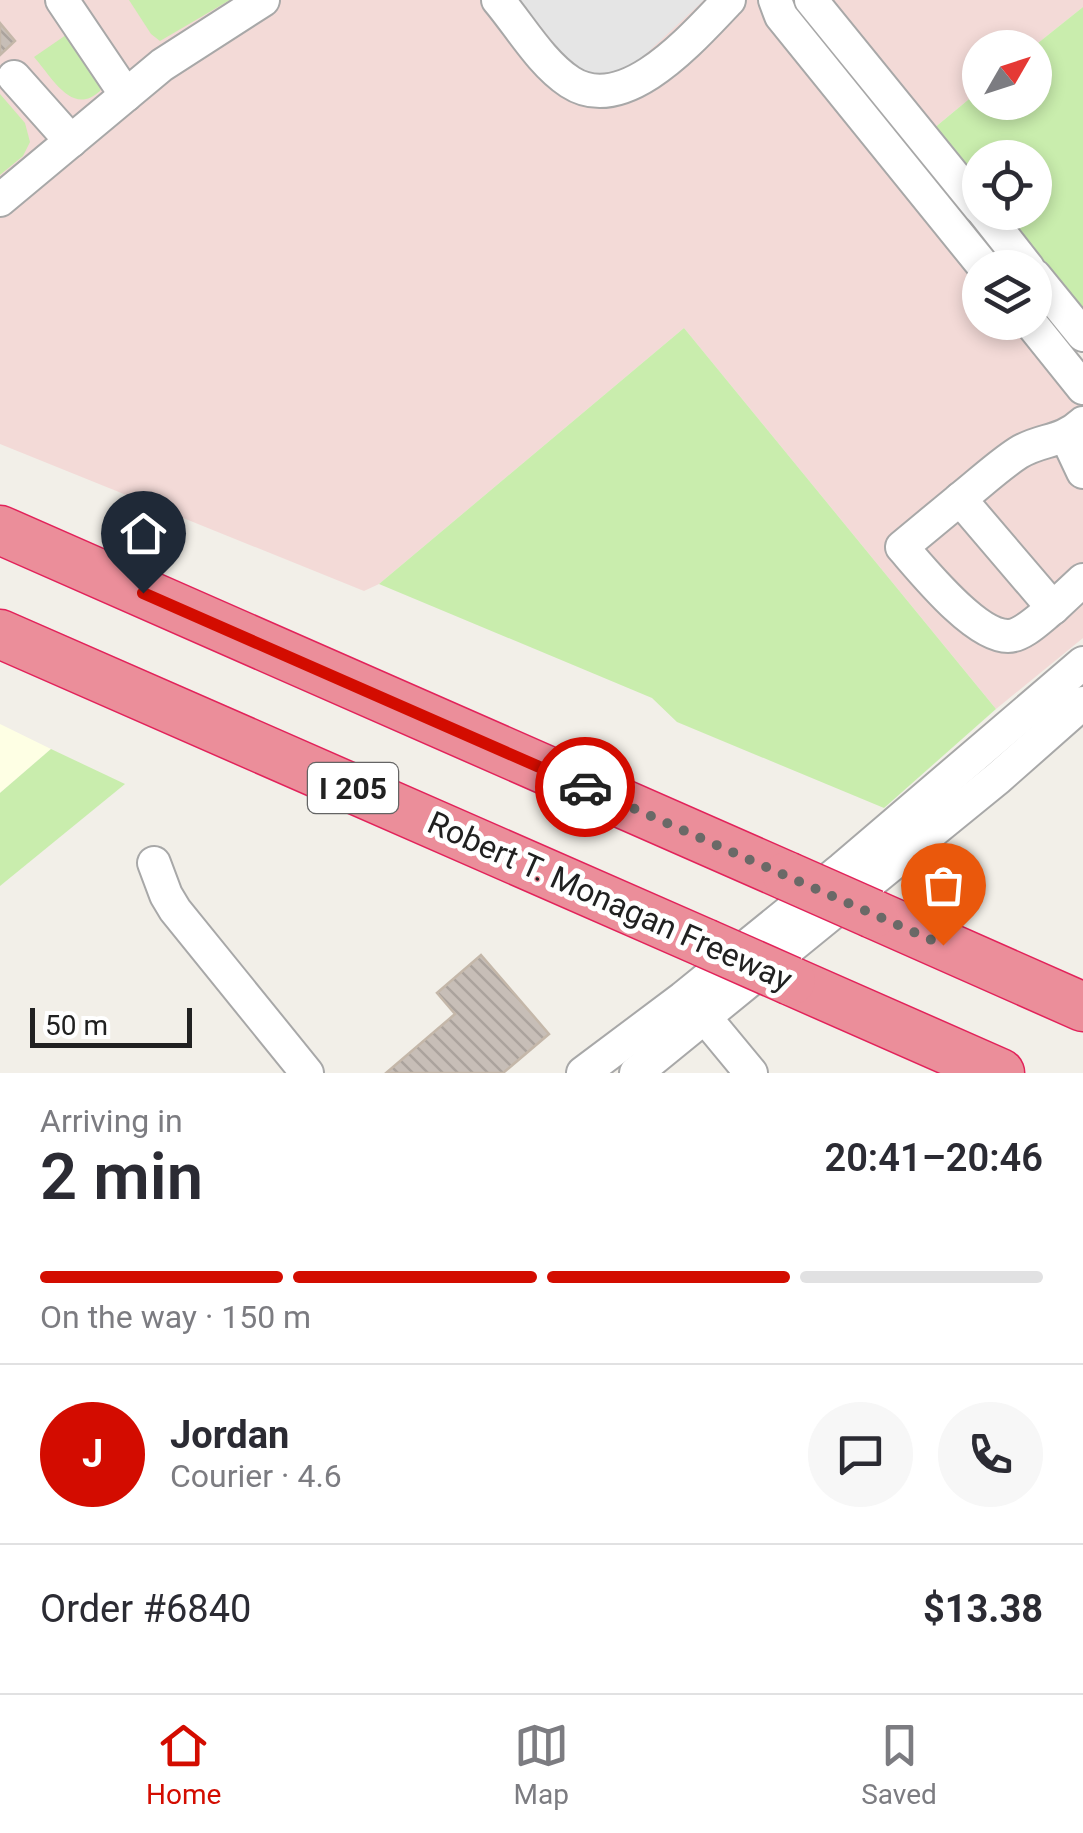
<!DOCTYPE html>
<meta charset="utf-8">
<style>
body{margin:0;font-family:Roboto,sans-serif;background:#f7f7f7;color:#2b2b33;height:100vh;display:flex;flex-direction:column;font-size:38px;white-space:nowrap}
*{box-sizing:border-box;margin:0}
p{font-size:32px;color:#7c7c81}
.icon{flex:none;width:55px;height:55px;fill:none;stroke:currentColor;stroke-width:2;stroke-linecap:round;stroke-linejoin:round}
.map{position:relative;height:1073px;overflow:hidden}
.side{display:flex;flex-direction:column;background:#fff;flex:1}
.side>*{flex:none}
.needle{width:65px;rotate:51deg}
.buttons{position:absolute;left:962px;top:30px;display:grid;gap:20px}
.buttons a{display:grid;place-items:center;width:90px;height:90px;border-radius:50%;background:#fff;box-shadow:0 5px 15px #0003;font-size:50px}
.scale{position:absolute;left:30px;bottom:25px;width:162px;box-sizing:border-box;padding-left:10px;border:5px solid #212121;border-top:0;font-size:28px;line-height:35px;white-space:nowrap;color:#212121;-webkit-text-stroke:8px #fff;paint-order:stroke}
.pin{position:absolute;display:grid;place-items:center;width:85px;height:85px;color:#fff;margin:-102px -42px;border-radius:50% 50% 50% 0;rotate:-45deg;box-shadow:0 0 10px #0007}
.pin .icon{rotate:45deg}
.courier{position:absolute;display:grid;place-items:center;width:100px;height:100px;margin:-50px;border:8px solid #d30c00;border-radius:50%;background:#fff;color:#222;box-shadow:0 2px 12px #0007}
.summary em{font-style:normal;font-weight:600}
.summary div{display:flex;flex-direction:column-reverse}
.summary{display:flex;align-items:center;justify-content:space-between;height:170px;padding:0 40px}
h1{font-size:65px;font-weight:600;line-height:75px}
.bar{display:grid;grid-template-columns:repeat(4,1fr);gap:15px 10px;align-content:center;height:120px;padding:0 40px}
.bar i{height:12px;border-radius:8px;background:#e1e1e2}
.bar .active{background:#d30c00}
.bar p{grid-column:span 4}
.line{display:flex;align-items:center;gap:25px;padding:0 40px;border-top:2px solid #e1e1e2}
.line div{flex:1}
.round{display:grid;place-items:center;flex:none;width:105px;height:105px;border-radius:52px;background:#f7f7f7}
.tabs{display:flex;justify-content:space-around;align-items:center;height:140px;border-top:2px solid #e1e1e2;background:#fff;font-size:28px;color:#7c7c81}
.tabs a{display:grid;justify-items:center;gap:5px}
.tabs .active{color:#d30c00}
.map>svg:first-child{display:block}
.commercial{fill:#f3dad7}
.education{fill:#feffe4}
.grass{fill:#c9edad}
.parking{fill:#e5e5e5}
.building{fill:url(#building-back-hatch);stroke:#c4b7a9;stroke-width:2.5}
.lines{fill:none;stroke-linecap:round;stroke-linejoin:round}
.minor-casing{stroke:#a8a8a8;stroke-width:36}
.highway-casing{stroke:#e2225a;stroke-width:51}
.minor{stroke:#fff;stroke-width:32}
.highway{stroke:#eb8e9a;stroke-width:48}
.highway-bridge-casing{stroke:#e2225a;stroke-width:51;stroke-linecap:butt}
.highway-bridge{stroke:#eb8e9a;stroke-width:48}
.done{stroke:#6a6967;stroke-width:10;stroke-dasharray:0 18}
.route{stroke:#d30c00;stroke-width:12}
.labels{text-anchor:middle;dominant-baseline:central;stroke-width:10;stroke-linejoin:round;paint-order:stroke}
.shield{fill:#fff;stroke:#646464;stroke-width:2.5}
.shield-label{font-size:30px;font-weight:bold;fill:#212121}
.street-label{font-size:32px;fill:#212121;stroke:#fff}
</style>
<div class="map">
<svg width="1083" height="1073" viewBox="0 0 1083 1073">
<defs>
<pattern id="building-back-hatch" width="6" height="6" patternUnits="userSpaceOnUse" patternTransform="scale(2.5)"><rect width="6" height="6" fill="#c7beb7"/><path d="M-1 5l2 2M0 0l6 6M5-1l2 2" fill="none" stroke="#aba39d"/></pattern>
</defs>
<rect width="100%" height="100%" fill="#f2efe8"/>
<!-- commercial -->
<path class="commercial" d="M0 0H1083V7L1033 47 980 48V90L887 167 980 282V322L1013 323 1083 409V638L996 709 684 328 379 584 364 591 0 444Z"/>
<!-- education -->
<path class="education" d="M0 724 51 749 0 793Z"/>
<!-- grass -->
<g class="grass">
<path d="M129 0H230L160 41 151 34Z"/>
<path d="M1083 7V313L1001 213 1035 212V158H980V187L933 129 980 90V102H1035L1033 47Z"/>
<path d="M66 35H70L102 83 100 91C72 117 52 77 34 57Z"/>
<path d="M0 94 25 123 30 142 23 156 0 175Z"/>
<path d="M684 328 996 709 884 808 677 722 652 698 379 584Z"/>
<path d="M51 749 125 784 0 886V793Z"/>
</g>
<!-- parking -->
<path class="parking" d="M519 0H704L632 67 619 74 598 76 577 68 565 57Z"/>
<!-- building -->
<g class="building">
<path d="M0 23 15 41 0 55Z"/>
<path d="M481 955 549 1034 503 1073H386L455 1014 437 993Z"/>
</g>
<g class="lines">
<!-- minor casing -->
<g class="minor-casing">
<g id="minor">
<path d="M62 0 126 95"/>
<path d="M498 0C520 26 541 63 570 82 625 118 694 36 729 0"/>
<path d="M775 0 781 16 985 268"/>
<path d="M811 0 980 208"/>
<path d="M14 77 71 141"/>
<path d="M0 200 162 65 263 0"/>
<path d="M984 212 1028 268"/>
<path d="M1035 276 1083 335"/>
<path d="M1030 322 1083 388"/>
<path d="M1083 423C1060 444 1042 438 1018 453 998 466 979 484 960 499L1053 608 1083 580"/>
<path d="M1067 438 1083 472"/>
<path d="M960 499 902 547C923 571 975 636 1008 636 1023 636 1041 617 1053 608"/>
<path d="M154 863 166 895 175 910 307 1073"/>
<path d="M703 1015 751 1073"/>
<path d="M583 1073 683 998 842 869 1083 663"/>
<path d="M636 1073 998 778 1083 703"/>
</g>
</g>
<!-- highway casing -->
<g class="highway-casing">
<g id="highway">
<path d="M0 530 787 876"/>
<path d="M0 634 705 943"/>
<path d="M873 914 1083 1007"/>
<path d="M791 981 1000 1073"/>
</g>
</g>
<!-- minor -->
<use href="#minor" class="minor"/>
<!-- highway -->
<use href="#highway" class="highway"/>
<!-- highway-bridge casing -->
<g class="highway-bridge-casing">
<g id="highway-bridge">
<path d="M787 876 873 914"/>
<path d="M705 943 791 981"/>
</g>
</g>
<!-- highway-bridge -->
<use href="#highway-bridge" class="highway-bridge"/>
</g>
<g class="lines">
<!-- done -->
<path class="done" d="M585 787 943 945"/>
<!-- route -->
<path class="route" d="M143 593 585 787"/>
</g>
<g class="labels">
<!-- shield labels -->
<rect class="shield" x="308" y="763" width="90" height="50" rx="8"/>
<g class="shield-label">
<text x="353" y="788">I 205</text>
</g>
<!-- street labels -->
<g class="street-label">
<text transform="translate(610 901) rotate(24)">Robert T. Monagan Freeway</text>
</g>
</g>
</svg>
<div class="buttons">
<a><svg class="needle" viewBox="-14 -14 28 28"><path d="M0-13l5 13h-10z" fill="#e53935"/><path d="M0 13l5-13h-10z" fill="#7c7c81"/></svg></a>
<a><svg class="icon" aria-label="locate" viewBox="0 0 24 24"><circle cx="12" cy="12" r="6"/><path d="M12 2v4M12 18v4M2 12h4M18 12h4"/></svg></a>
<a><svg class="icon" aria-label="layers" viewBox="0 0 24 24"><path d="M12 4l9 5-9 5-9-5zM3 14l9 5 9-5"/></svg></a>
</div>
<div class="scale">50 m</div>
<div class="pin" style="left:943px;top:945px;background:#ea580c"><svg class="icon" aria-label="bag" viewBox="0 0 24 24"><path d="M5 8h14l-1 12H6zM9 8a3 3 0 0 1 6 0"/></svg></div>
<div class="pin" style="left:143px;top:593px;background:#1f2937"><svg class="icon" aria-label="home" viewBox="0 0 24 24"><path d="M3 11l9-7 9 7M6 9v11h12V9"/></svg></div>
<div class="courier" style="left:585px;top:787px"><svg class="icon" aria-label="car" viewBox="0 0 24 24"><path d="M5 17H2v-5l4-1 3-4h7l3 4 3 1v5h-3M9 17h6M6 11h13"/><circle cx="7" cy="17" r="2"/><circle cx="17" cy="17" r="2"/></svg></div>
</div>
<section class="side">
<div class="summary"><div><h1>2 min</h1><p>Arriving in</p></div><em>20:41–20:46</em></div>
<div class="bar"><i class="active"></i><i class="active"></i><i class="active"></i><i></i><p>On the way · 150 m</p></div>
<div class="line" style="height:180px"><b class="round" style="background:#d30c00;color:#fff">J</b><div><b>Jordan</b><p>Courier · 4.6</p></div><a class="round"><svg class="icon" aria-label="chat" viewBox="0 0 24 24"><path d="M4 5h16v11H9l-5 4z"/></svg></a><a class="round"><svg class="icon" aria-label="phone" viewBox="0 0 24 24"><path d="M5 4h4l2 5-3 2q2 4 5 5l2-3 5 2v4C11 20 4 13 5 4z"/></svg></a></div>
<div class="line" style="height:130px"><div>Order #6840</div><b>$13.38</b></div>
</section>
<nav class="tabs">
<a class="active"><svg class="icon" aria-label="home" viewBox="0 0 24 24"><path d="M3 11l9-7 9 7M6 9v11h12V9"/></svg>Home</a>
<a><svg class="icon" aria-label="map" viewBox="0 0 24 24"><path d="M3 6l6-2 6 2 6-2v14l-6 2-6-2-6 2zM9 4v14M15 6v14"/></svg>Map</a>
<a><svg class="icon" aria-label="saved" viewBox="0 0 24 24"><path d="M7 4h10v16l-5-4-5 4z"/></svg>Saved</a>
</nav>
